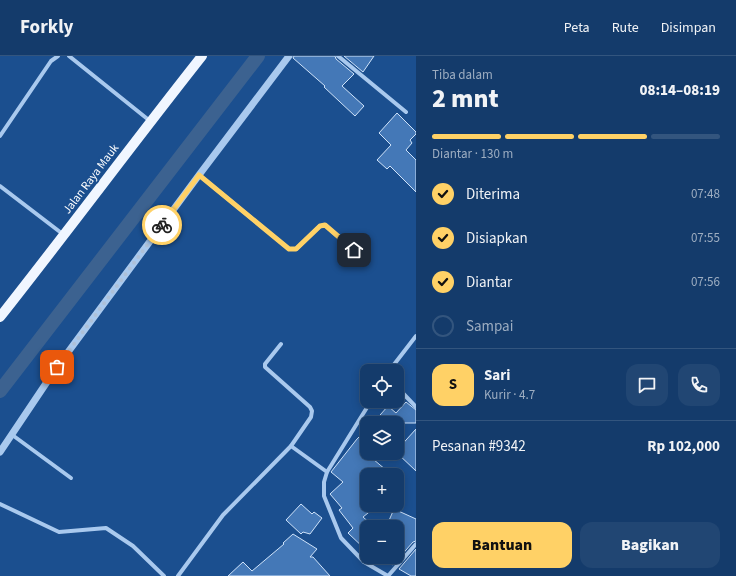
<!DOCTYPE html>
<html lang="id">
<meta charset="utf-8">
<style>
body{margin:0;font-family:"Source Sans 3",sans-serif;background:#214673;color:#f1f3f6;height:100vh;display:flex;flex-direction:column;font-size:15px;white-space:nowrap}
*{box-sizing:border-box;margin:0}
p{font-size:13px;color:#9dadc1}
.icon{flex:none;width:22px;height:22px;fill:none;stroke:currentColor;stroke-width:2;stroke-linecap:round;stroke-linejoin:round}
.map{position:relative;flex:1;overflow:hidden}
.sheet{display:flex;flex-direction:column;background:#143b6b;width:320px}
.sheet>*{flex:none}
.controls{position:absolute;left:360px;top:308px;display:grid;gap:8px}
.controls a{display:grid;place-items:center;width:44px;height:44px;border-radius:8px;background:#143b6b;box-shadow:0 2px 10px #0003,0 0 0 1px #33557e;font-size:20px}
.pin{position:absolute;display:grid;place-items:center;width:34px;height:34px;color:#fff;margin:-17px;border-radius:8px;box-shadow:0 2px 6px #0006}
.courier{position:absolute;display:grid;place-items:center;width:40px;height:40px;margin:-20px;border:3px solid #ffd166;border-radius:50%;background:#fff;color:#222;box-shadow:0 1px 5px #0007}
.summary em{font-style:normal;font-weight:800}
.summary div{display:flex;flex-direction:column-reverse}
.summary{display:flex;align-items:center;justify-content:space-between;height:68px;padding:0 16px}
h1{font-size:26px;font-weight:800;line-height:30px}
.bar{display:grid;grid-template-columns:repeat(4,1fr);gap:6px 4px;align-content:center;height:48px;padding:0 16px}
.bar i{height:5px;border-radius:3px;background:#33557e}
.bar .current{background:#ffd166}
.bar p{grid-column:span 4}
.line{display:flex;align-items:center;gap:10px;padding:0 16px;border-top:1px solid #33557e}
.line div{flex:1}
.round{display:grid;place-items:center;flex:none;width:42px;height:42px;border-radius:12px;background:#214673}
ol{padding:0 16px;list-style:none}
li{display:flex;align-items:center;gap:12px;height:44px}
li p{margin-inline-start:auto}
li .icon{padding:4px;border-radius:50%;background:#ffd166;color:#111;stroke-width:4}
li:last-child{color:#9dadc1}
li i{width:22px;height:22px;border:2px solid #33557e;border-radius:50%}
.primary-button{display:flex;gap:8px;margin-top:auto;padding:8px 16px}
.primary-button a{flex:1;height:46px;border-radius:12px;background:#ffd166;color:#111;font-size:16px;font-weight:800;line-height:46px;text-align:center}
.primary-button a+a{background:#214673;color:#f1f3f6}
header{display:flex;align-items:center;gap:24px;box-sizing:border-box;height:56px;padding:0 20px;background:#143b6b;border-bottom:1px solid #33557e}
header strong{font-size:19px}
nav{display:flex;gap:22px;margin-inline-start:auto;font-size:14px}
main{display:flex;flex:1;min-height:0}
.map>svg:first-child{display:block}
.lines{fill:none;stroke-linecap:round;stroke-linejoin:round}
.canal{stroke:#3c6290;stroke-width:14}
.building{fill:#4478b7;stroke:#cfe3fa}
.minor{stroke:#a9c9ee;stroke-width:4}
.tertiary{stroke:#a9c9ee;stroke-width:7}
.primary{stroke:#f0f6ff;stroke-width:10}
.done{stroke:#afc1d8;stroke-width:4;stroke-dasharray:0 7.2}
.route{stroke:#ffd166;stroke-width:5}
.labels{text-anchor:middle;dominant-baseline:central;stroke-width:4;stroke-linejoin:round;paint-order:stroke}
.street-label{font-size:12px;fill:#fff;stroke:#1b4f8f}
</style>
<header>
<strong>Forkly</strong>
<nav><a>Peta</a><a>Rute</a><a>Disimpan</a></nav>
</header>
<main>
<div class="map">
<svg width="416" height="520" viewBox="0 0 416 520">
<rect width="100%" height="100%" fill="#1b4f8f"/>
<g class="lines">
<!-- canal -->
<path class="canal" d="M0 335 258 0"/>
</g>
<!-- building -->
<g class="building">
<path d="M294 0H335L336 3 354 18 342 30 364 50 355 60 324 31 325 30 293 2Z"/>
<path d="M344 0H374L363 16Z"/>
<path d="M397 57 416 76V78L410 84 412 87 406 94 416 104V136L390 110 387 113 377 104 391 89 379 77Z"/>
<path d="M406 346 416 354V367H373L388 350 396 357Z"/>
<path d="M367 373V398L392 419H367V431L363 436 367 441V449H378L363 461 372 469 370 471H367V495L348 477 353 472 339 454 342 452 330 438 343 426 331 416 357 383Z"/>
<path d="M416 373V415L397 397V394Z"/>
<path d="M301 448 312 458 314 456 322 462 310 478 303 476 301 478 286 464Z"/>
<path d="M394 453 416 463V485L413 486 393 509 381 501H397V471H393L387 469Z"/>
<path d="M293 478 317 493 310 501H313L330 520H228L243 506 252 515 284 488 283 487Z"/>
<path d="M416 493V520H411L399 513Z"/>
</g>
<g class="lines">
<!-- minor -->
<g class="minor">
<path d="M69 0 150 65"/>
<path d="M338 0 406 56"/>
<path d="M0 80 51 5 58 0"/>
<path d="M199 119 289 193H296L320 170H326L354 194"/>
<path d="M0 130 64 179"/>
<path d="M389 315 416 280"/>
<path d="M397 331 416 351"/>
<path d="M11 378 71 422"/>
<path d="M291 390 327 416 324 426V440L341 482 364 506 388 520"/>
<path d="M327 416 371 345"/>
<path d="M0 448 59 476 106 472 133 490 164 520"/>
<path d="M178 520 223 459 291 390 311 361 312 355 310 351 265 311V308L281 288"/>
<path d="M388 520 416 488"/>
</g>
<!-- tertiary -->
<path class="tertiary" d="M0 396 57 311 199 119 289 0"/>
<!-- primary -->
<path class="primary" d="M0 261C68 175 134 86 202 0"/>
</g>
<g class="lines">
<!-- done -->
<path class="done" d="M57 311 162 169"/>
<!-- route -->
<path class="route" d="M162 169 199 119 289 193H296L320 170 325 169 354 194"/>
</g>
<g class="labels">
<!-- street labels -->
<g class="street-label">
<text transform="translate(91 123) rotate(-53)">Jalan Raya Mauk</text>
</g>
</g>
</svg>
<div class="controls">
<a><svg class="icon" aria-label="locate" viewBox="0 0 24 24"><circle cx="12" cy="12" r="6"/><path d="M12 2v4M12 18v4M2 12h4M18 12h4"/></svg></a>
<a><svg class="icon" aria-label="layers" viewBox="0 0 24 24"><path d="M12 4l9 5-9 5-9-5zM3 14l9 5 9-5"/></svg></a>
<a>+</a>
<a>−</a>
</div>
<div class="pin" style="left:57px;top:311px;background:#ea580c"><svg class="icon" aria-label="bag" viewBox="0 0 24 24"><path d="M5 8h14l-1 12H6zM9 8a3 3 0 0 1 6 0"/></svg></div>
<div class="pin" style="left:354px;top:194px;background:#1f2937"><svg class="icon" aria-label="home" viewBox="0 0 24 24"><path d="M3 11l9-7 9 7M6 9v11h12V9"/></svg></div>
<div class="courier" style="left:162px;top:169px"><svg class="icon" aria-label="bike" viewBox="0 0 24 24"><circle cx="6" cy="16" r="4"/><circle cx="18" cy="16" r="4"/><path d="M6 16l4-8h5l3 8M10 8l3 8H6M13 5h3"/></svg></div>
</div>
<section class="sheet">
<div class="summary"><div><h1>2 mnt</h1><p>Tiba dalam</p></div><em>08:14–08:19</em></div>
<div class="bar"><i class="current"></i><i class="current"></i><i class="current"></i><i></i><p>Diantar · 130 m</p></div>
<ol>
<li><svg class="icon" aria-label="check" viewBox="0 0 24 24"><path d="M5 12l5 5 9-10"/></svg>Diterima<p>07:48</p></li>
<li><svg class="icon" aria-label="check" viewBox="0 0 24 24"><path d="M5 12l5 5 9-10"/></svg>Disiapkan<p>07:55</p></li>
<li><svg class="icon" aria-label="check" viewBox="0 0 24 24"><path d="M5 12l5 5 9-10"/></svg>Diantar<p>07:56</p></li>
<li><i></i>Sampai</li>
</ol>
<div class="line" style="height:72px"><b class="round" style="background:#ffd166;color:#111">S</b><div><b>Sari</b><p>Kurir · 4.7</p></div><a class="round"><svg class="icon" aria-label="chat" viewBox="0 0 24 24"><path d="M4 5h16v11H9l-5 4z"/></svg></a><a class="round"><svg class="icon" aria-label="phone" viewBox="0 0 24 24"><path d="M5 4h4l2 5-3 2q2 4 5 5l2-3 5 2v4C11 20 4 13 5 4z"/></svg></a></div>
<div class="line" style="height:52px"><div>Pesanan #9342</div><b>Rp 102,000</b></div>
<div class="primary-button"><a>Bantuan</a><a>Bagikan</a></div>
</section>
</main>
